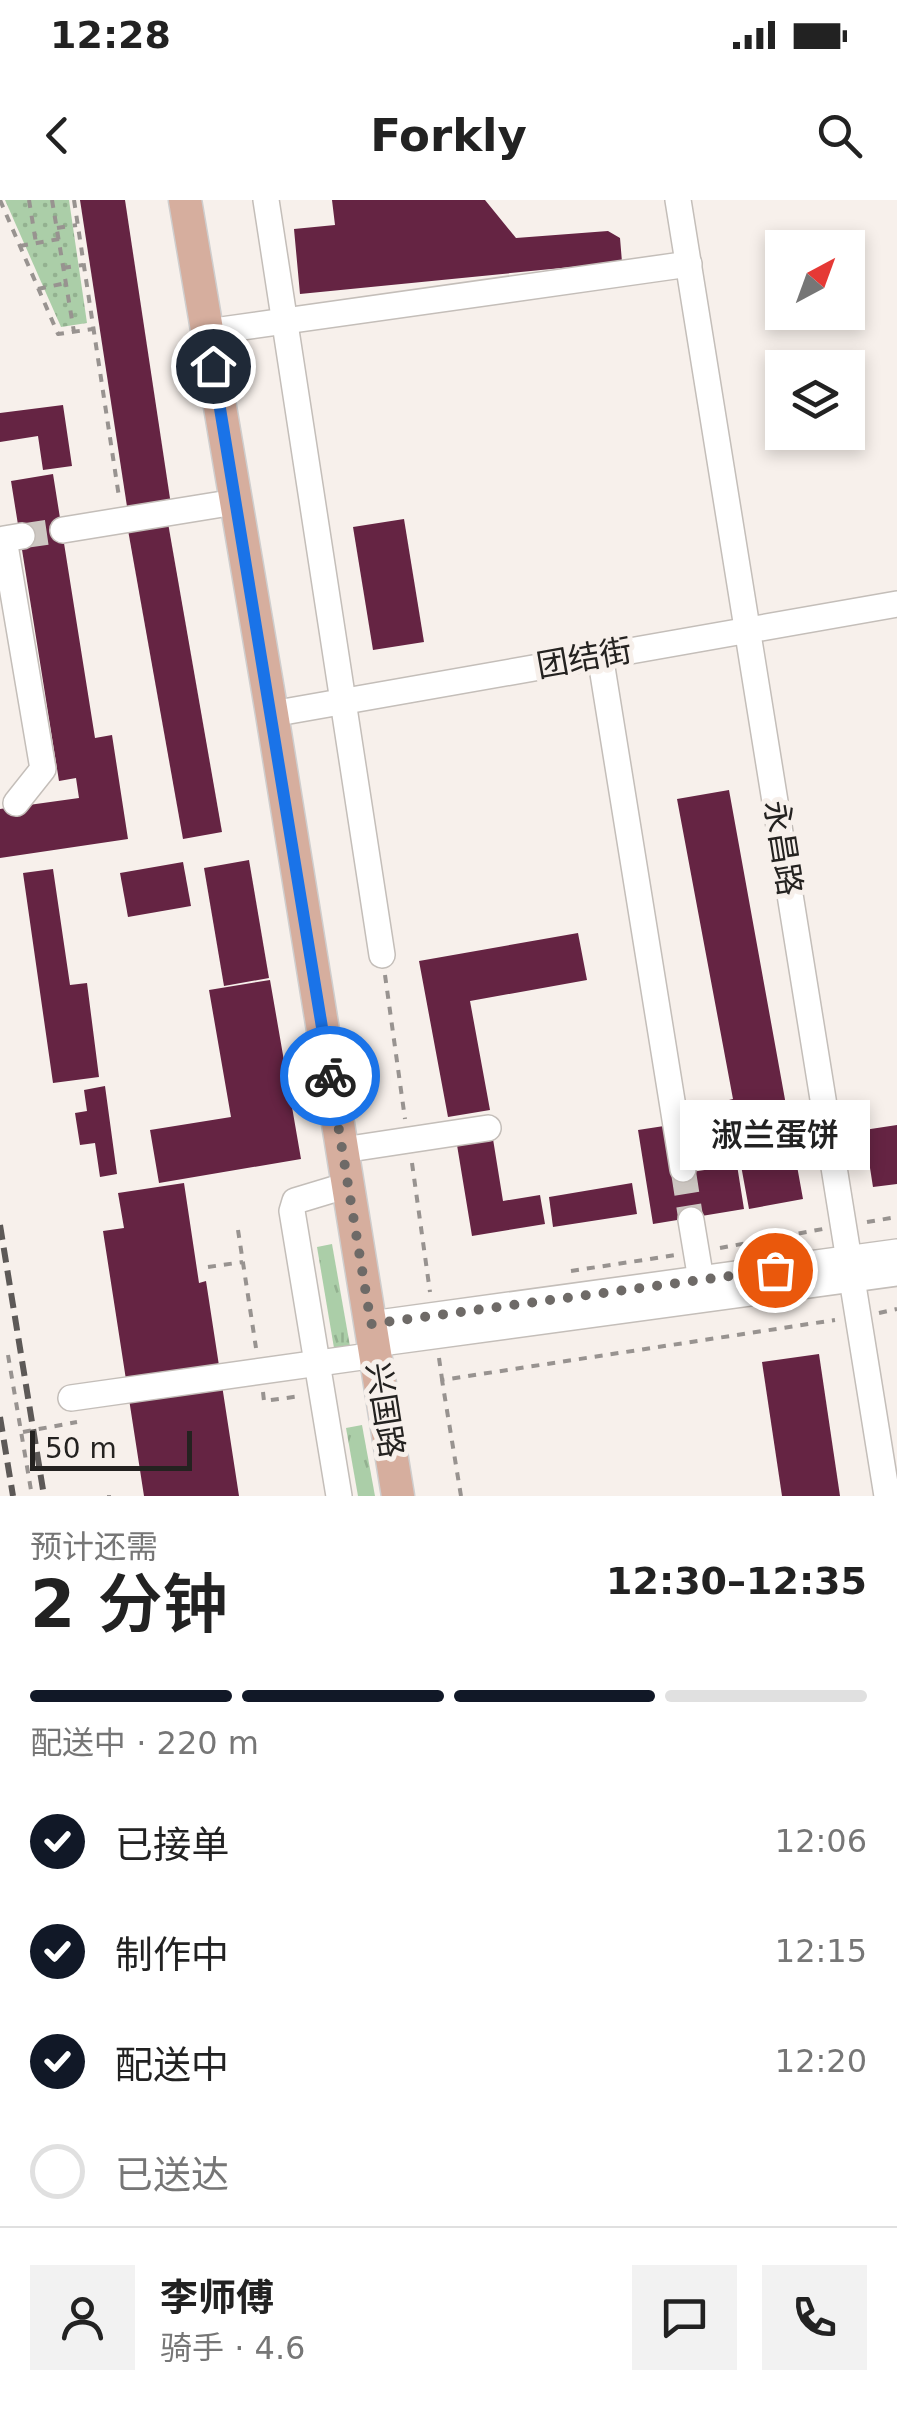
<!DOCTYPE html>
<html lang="zh">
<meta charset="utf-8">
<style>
body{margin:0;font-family:"DejaVu Sans","Noto Sans SC",sans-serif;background:#f2f2f2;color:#222;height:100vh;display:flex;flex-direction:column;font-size:38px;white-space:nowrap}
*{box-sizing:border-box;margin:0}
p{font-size:32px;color:#767676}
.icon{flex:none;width:55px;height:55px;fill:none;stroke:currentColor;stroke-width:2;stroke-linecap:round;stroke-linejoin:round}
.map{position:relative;height:1296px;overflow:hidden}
.side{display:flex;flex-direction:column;background:#fff;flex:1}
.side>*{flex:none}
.needle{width:65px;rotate:41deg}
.buttons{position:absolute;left:765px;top:30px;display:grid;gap:20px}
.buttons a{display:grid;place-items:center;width:100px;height:100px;border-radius:0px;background:#fff;box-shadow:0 5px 15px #0003;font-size:50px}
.scale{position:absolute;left:30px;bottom:25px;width:162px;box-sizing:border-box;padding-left:10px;border:5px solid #242220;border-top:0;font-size:28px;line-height:35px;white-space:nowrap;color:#242220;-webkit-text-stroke:8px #f7f0eb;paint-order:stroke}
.pin{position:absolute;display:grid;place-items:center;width:85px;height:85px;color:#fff;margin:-42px;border:5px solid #fff;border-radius:50%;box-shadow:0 2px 10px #0007}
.courier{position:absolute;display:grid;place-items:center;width:100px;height:100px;margin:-50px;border:8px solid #1a73e8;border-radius:50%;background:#fff;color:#222;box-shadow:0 2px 12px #0007}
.bubble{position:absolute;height:70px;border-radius:0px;background:#fff;box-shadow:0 5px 15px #0003;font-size:32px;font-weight:600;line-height:70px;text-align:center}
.overview em{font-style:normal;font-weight:600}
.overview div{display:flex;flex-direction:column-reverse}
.overview{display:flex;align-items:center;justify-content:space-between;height:170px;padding:0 30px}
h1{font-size:65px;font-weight:600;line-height:75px}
.bar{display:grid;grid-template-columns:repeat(4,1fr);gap:15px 10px;align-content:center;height:120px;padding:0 30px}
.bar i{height:12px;border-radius:8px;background:#e0e0e0}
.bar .current{background:#111827}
.bar p{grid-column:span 4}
.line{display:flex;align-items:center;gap:25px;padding:0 30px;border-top:2px solid #e0e0e0}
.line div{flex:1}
.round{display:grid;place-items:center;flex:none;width:105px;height:105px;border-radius:0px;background:#f2f2f2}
ol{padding:0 30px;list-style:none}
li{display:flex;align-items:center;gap:30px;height:110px}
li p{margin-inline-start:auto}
li .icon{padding:10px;border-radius:50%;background:#111827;color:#fff;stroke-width:4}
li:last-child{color:#767676}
li i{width:55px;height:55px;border:5px solid #e0e0e0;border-radius:50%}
.status{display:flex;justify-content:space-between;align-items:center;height:70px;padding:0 50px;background:#fff;direction:ltr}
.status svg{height:28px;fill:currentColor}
header{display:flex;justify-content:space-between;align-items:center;height:130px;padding:0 30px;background:#fff;font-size:45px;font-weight:600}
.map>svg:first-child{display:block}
.grass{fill:url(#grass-tufts)}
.park{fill:url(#park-dots)}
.building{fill:#652443}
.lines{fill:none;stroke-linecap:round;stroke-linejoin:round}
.minor-tunnel{stroke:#cdc7c2;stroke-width:25;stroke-dasharray:25 12;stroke-linecap:butt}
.minor-casing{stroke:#c4beb9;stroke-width:28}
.major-casing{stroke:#cfcece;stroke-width:35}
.path{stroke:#989390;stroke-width:4;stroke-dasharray:8 8;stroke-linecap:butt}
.minor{stroke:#fff;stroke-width:25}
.major{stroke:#d6ae9e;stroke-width:32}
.rail{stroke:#5d5957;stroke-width:6;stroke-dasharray:15 8;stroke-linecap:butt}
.done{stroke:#6e6a67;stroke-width:10;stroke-dasharray:0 18}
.route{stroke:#1a73e8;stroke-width:12}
.labels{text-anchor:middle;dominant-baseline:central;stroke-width:10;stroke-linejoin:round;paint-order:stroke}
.street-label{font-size:32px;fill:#242220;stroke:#f7f0eb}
</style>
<div class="status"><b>12:28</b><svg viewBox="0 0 49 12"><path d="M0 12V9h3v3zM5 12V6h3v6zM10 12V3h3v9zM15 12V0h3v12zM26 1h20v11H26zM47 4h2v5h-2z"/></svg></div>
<header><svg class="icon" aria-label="back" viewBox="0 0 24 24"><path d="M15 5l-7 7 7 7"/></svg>Forkly<svg class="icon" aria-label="search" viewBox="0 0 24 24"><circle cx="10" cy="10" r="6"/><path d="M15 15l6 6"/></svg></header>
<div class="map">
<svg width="897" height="1296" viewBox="0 0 897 1296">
<defs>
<pattern id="grass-tufts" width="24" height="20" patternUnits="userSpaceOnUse" patternTransform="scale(2.5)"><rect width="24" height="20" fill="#abcea8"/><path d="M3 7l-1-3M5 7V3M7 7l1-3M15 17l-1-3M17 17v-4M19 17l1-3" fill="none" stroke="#93b190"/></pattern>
<pattern id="park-dots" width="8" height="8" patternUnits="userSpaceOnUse" patternTransform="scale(2.5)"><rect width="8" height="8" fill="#abcea8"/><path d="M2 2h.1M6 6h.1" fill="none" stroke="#93b190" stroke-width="1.8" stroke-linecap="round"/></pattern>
</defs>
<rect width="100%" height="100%" fill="#f7f0eb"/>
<!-- grass -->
<g class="grass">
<path d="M332 1044 350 1146 334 1148 317 1047Z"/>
<path d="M362 1225 375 1296H358L346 1228Z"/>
</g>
<!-- park -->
<path class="park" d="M5 0H69L87 123 61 127Z"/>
<!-- building -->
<g class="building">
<path d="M80 0H125L171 305 128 313Z"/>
<path d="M332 0H485L516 38 608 31 620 38 622 62 300 94 294 29 335 25Z"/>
<path d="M63 205 72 266 43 270 38 236 0 242V213Z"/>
<path d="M53 274 95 538 112 535 128 639 0 658V609L79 598 76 578 59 581 11 281Z"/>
<path d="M404 319 424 442 373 450 353 327Z"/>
<path d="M168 323 222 632 183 639 128 330Z"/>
<path d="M729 590 803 999 749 1009 729 900 733 899 677 599Z"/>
<path d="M249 660 269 778 224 786 204 668Z"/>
<path d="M183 662 191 706 128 717 120 673Z"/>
<path d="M53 669 70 785 87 783 99 877 53 883 23 673Z"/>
<path d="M578 733 587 780 470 801 490 910 448 917 419 761Z"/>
<path d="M270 780 301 959 159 983 150 930 231 917 209 790Z"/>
<path d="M105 886 117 974 100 977 95 943 80 945 75 913 87 911 84 890Z"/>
<path d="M726 916 731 947 701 952 696 921Z"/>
<path d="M897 925V984L873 987 864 930Z"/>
<path d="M664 926 672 975 737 965 744 1009 653 1024 638 930Z"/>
<path d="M493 939 503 1001 540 995 545 1024 472 1036 457 945Z"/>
<path d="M184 983 199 1083 206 1081 239 1296H144L103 1031 124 1028 118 993Z"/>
<path d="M632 983 637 1014 553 1027 549 997Z"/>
<path d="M819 1154 840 1296H782L762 1162Z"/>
</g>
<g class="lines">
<!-- minor-tunnel -->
<g class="minor-tunnel">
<path d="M22 336 63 330"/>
<path d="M683 969 691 1020"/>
</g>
<!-- minor casing -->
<g class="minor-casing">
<g id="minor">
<path d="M266 0 382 755"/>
<path d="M678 0 887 1296"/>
<path d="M207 132 689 64"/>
<path d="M63 330 235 302"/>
<path d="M600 455 683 969"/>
<path d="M272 514 897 404"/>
<path d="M16 603 43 569 4 339 22 336"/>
<path d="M343 950 488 928"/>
<path d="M691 1020 701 1080"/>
<path d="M371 1124 897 1052"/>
<path d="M374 1144 897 1073"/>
<path d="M71 1198 376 1155"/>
<path d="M339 1296 292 1011 295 1001 348 985"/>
</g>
</g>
<!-- major casing -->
<g class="major-casing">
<path id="major" d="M185 0 272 514 398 1296"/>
</g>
<!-- path -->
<g class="path">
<path d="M0 0 58 134 93 129"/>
<path d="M29 0 36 43"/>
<path d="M52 0 74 132"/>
<path d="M74 0 119 297"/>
<path d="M57 28 77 25"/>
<path d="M20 46 59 39"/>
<path d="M63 68 83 65"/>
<path d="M38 89 66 83"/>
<path d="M385 775 405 919"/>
<path d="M412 963 430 1092"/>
<path d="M867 1022 897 1017"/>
<path d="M238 1030 256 1148"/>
<path d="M720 1048 823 1029"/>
<path d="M208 1067 243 1062"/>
<path d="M571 1071 676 1055"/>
<path d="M879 1113 897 1109"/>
<path d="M8 1155 32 1296"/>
<path d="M439 1158 442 1179"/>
<path d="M263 1192 264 1201 301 1196"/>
<path d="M23 1232 77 1222"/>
<path d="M109 1295V1296"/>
<path d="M461 1296 442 1180 835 1120"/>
</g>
<!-- minor -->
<use href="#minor" class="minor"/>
<!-- major -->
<use href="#major" class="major"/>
<!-- rail -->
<g class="rail">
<path d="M0 1025 44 1296"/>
<path d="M0 1217 13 1296"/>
</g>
</g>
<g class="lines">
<!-- done -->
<path class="done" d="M330 876 371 1124 775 1070"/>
<!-- route -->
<path class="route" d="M213 166 330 876"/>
</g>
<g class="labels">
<!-- street labels -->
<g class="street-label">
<text transform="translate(584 458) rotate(-10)">团结街</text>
<text transform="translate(783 648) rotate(81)">永昌路</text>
<text transform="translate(385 1210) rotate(81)">兴国路</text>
</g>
</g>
</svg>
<div class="buttons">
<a><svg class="needle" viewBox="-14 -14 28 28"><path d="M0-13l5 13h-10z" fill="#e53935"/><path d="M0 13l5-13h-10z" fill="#767676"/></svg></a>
<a><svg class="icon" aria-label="layers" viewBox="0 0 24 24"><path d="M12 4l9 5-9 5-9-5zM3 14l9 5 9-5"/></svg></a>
</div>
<div class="scale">50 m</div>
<div class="pin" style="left:775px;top:1070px;background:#ea580c"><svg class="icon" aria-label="bag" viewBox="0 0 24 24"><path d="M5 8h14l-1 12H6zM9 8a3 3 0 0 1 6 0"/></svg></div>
<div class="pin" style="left:213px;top:166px;background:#1f2937"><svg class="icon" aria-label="home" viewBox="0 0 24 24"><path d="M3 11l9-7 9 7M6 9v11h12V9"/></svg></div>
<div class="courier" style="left:330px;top:876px"><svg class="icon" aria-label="bike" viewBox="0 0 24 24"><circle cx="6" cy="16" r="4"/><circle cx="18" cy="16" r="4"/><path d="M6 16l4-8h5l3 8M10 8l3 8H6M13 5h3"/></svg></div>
<div class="bubble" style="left:680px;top:900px;width:190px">淑兰蛋饼</div>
</div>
<section class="side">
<div class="overview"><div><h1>2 分钟</h1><p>预计还需</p></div><em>12:30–12:35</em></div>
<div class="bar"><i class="current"></i><i class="current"></i><i class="current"></i><i></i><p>配送中 · 220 m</p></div>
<ol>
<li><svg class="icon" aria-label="check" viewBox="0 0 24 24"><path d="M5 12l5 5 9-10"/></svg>已接单<p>12:06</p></li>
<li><svg class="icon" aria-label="check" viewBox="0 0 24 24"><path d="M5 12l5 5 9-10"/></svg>制作中<p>12:15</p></li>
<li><svg class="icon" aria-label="check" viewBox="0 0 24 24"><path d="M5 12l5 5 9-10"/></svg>配送中<p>12:20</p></li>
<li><i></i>已送达</li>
</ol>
<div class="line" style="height:180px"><a class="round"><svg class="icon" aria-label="person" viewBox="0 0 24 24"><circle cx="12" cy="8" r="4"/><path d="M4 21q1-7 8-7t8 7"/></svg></a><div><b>李师傅</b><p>骑手 · 4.6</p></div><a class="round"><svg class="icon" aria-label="chat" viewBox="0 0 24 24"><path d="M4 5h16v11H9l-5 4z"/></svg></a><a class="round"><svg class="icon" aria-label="phone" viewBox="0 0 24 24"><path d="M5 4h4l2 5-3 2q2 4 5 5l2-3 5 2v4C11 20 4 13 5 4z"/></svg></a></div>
</section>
